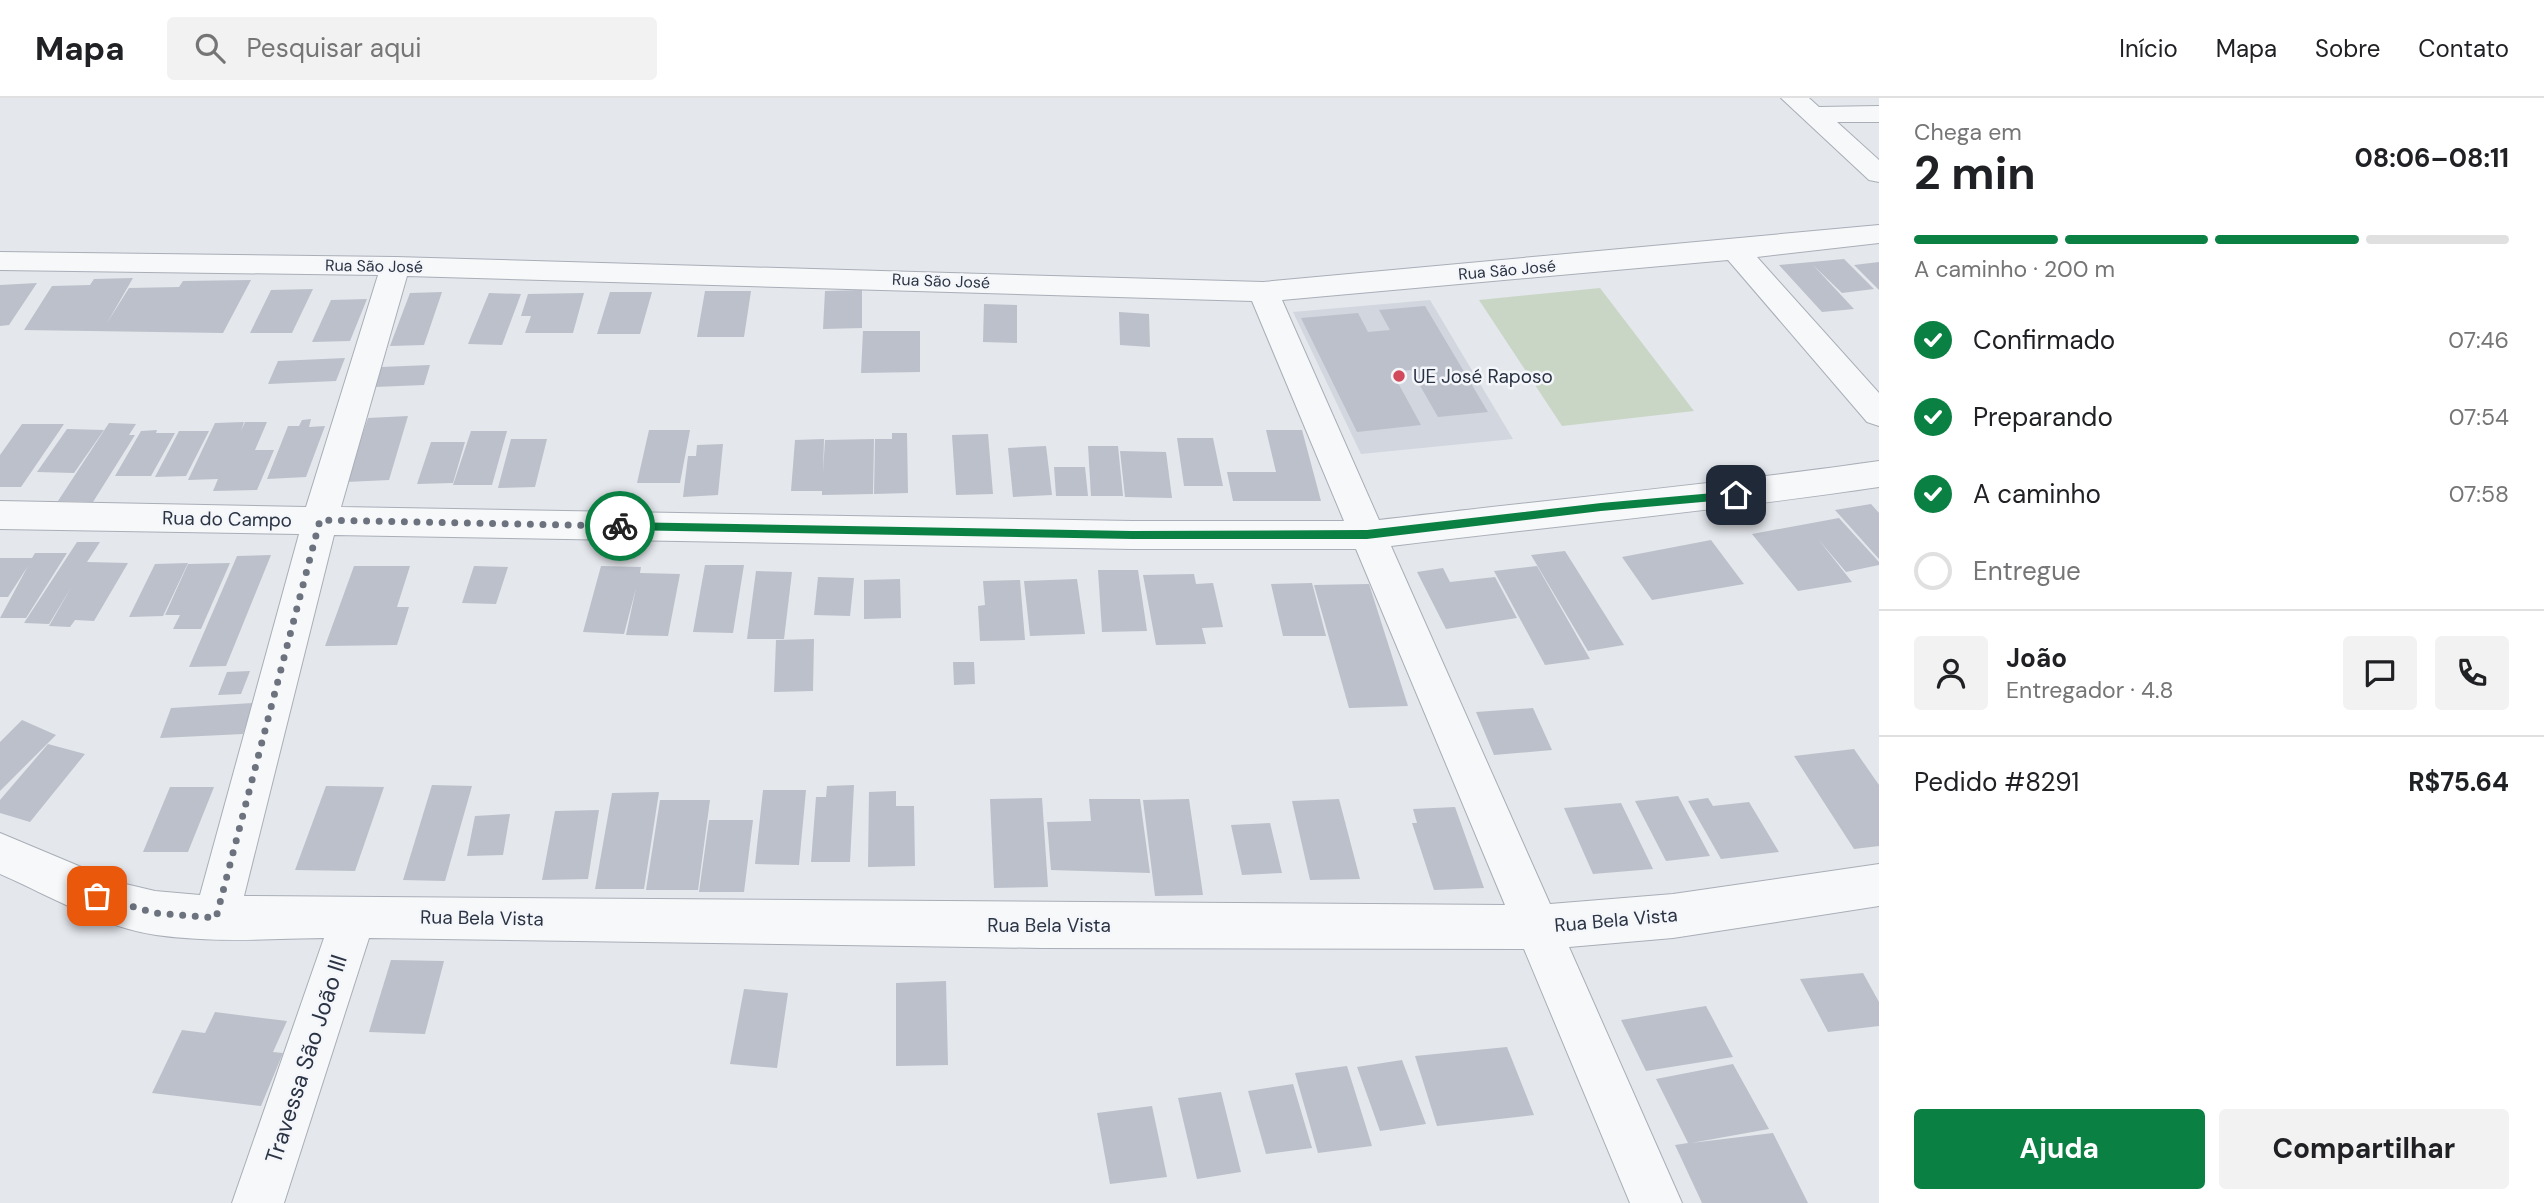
<!DOCTYPE html>
<html lang="pt">
<meta charset="utf-8">
<style>
body{margin:0;font-family:"DM Sans",sans-serif;background:#f2f2f2;color:#202124;height:100vh;display:flex;flex-direction:column;font-size:26px;white-space:nowrap}
*{box-sizing:border-box;margin:0}
p{font-size:23px;color:#757577}
.icon{flex:none;width:38px;height:38px;fill:none;stroke:currentColor;stroke-width:2;stroke-linecap:round;stroke-linejoin:round}
.map{position:relative;flex:1;overflow:hidden}
.details{display:flex;flex-direction:column;background:#fff;width:665px}
.details>*{flex:none}
.pin{position:absolute;display:grid;place-items:center;width:60px;height:60px;color:#fff;margin:-30px;border-radius:14px;box-shadow:0 4px 10px #0006}
.courier{position:absolute;display:grid;place-items:center;width:70px;height:70px;margin:-35px;border:5px solid #0b8043;border-radius:50%;background:#fff;color:#222;box-shadow:0 2px 9px #0007}
.overview em{font-style:normal;font-weight:700}
.overview div{display:flex;flex-direction:column-reverse}
.overview{display:flex;align-items:center;justify-content:space-between;height:119px;padding:0 35px}
h1{font-size:46px;font-weight:700;line-height:52px}
.bar{display:grid;grid-template-columns:repeat(4,1fr);gap:10px 7px;align-content:center;height:84px;padding:0 35px}
.bar i{height:9px;border-radius:5px;background:#e0e0e0}
.bar .on{background:#0b8043}
.bar p{grid-column:span 4}
.line{display:flex;align-items:center;gap:18px;padding:0 35px;border-top:2px solid #e0e0e0}
.line div{flex:1}
.round{display:grid;place-items:center;flex:none;width:74px;height:74px;border-radius:7px;background:#f2f2f2}
ol{padding:0 35px;list-style:none}
li{display:flex;align-items:center;gap:21px;height:77px}
li p{margin-inline-start:auto}
li .icon{padding:7px;border-radius:50%;background:#0b8043;color:#fff;stroke-width:4}
li:last-child{color:#757577}
li i{width:38px;height:38px;border:4px solid #e0e0e0;border-radius:50%}
.primary-button{display:flex;gap:14px;margin-top:auto;padding:14px 35px}
.primary-button a{flex:1;height:80px;border-radius:7px;background:#0b8043;color:#fff;font-size:28px;font-weight:700;line-height:80px;text-align:center}
.primary-button a+a{background:#f2f2f2;color:#202124}
header{display:flex;align-items:center;gap:42px;box-sizing:border-box;height:98px;padding:0 35px;background:#fff;border-bottom:2px solid #e0e0e0}
header strong{font-size:33px}
nav{display:flex;gap:38px;margin-inline-start:auto;font-size:24px}
.search{width:490px;height:63px;background:#f2f2f2;display:flex;align-items:center;gap:18px;box-sizing:border-box;padding:0 24px;border-radius:7px;color:#757577;font-size:26px}
main{display:flex;flex:1;min-height:0}
.map>svg:first-child{display:block}
.built{fill:#d2d6de}
.green{fill:#c9d6c5}
.building{fill:#bbc0ca}
.lines{fill:none;stroke-linecap:round;stroke-linejoin:round}
.minor-casing{stroke:#a9aeb7;stroke-width:2}
.minor{fill:#f7f8fa;fill-rule:evenodd}
.route{fill:#0b8043}
.done{stroke:#6c737f;stroke-width:7;stroke-dasharray:0 12.6}
.poi-dot{fill:#d1495b;stroke:#f4f6f9;stroke-width:2.5}
.labels{text-anchor:middle;dominant-baseline:central;stroke-width:5;stroke-linejoin:round;paint-order:stroke}
.far-street-label{font-size:16px;fill:#2b3445;stroke:#f4f6f9}
.poi-label{font-size:19px;fill:#2b3445;stroke:#f4f6f9;text-anchor:start}
.street-label{font-size:19px;fill:#2b3445;stroke:#f4f6f9}
.near-street-label{font-size:23px;fill:#2b3445;stroke:#f4f6f9}
</style>
<header>
<strong>Mapa</strong>
<div class="search"><svg class="icon" aria-label="search" viewBox="0 0 24 24"><circle cx="10" cy="10" r="6"/><path d="M15 15l6 6"/></svg>Pesquisar aqui</div>
<nav><a>Início</a><a>Mapa</a><a>Sobre</a><a>Contato</a></nav>
</header>
<main>
<div class="map">
<svg width="1879" height="1105" viewBox="0 0 1879 1105">
<rect width="100%" height="100%" fill="#e4e7ec"/>
<!-- built -->
<path class="built" d="M1430 202 1513 341 1361 356 1293 214Z"/>
<!-- green -->
<path class="green" d="M1600 190 1694 313 1562 328 1479 202Z"/>
<!-- building -->
<g class="building">
<path d="M1844 161 1874 191 1842 195 1813 167 1854 211 1822 214 1779 167Z"/>
<path d="M1879 164V192L1854 167Z"/>
<path d="M133 180 107 225 129 190 179 189 183 183 251 182 223 235 24 232 52 188 90 187 94 181Z"/>
<path d="M37 185 9 227 0 228V187Z"/>
<path d="M313 191 292 235H250L271 192Z"/>
<path d="M862 192V230L823 231 825 193Z"/>
<path d="M705 193H751L744 239H697Z"/>
<path d="M442 194 424 247 390 248 410 195Z"/>
<path d="M610 194H652L640 236H597Z"/>
<path d="M489 195 521 196 502 247 468 246Z"/>
<path d="M584 195 573 235H525L531 218H521L528 196Z"/>
<path d="M367 201 350 243 312 244 331 202Z"/>
<path d="M984 206 1017 207V245L983 244Z"/>
<path d="M1425 208 1488 314 1438 319 1411 272 1392 274 1421 327 1357 334 1301 220 1358 215 1368 234 1390 232 1379 212Z"/>
<path d="M1119 214 1149 216 1150 249 1120 247Z"/>
<path d="M863 233H920V274L861 275Z"/>
<path d="M345 260 336 283 268 286 278 263Z"/>
<path d="M430 267 424 287 374 289 381 269Z"/>
<path d="M408 318 389 382 346 384 368 320Z"/>
<path d="M311 321 309 329 325 328 306 379 267 381 288 328H299L302 322Z"/>
<path d="M244 324 241 333 245 324H267L255 352H274L257 392 213 393 218 381 188 382 215 325Z"/>
<path d="M109 325 136 326 129 337H135L93 404 58 403Z"/>
<path d="M22 326H64L21 389H0V357Z"/>
<path d="M67 331 104 332 74 375 37 374Z"/>
<path d="M157 332 156 335H175L151 378H115L141 333Z"/>
<path d="M649 332H690L680 385H637Z"/>
<path d="M1266 332H1302L1321 403H1233L1227 374H1276Z"/>
<path d="M179 333H209L186 378 155 379Z"/>
<path d="M471 333H507L492 387H453Z"/>
<path d="M892 335H907L908 395 874 396 875 341H892Z"/>
<path d="M988 336 993 396 956 397 952 337Z"/>
<path d="M1177 340H1213L1223 388H1184Z"/>
<path d="M511 341H547L535 389 498 390Z"/>
<path d="M824 341 823 375 825 342 874 341 873 396 822 397V393H791L795 342Z"/>
<path d="M431 344H465L453 385 417 386Z"/>
<path d="M723 346 718 397 683 399 688 358H696L697 347Z"/>
<path d="M1046 348 1052 397 1013 399 1008 350Z"/>
<path d="M1088 348H1118L1123 398H1091Z"/>
<path d="M1120 353 1166 354 1172 400 1125 399Z"/>
<path d="M1054 369H1085L1088 398H1056Z"/>
<path d="M1871 406 1879 415V461L1835 412Z"/>
<path d="M1839 420 1879 464V467L1846 474 1818 441 1852 484 1798 493 1752 436Z"/>
<path d="M1711 442 1744 486 1652 502 1622 459Z"/>
<path d="M77 444H100L87 464 128 465 94 523 75 522 70 529 49 528 72 488 49 526 24 525Z"/>
<path d="M1565 453 1624 547 1588 553 1531 457Z"/>
<path d="M35 455H67L26 520H0L28 468 8 499H0V460H32Z"/>
<path d="M271 457 226 568 189 569 237 458Z"/>
<path d="M188 465 163 518 129 519 155 466Z"/>
<path d="M230 465 201 531H173L180 517H165L188 466Z"/>
<path d="M705 467H744L733 535 693 534Z"/>
<path d="M354 468H410L397 509H409L397 547 325 548Z"/>
<path d="M474 468 508 469 496 506 462 505Z"/>
<path d="M601 468 641 469 640 475 680 476 668 538 626 537 636 490 624 536 583 534Z"/>
<path d="M1537 468 1590 561 1545 567 1494 473Z"/>
<path d="M1443 470 1450 484 1495 479 1517 520 1446 531 1417 474Z"/>
<path d="M1098 472H1138L1147 533 1102 534Z"/>
<path d="M756 473 792 474 784 541H747Z"/>
<path d="M1194 476 1196 486 1213 485 1223 529 1202 530 1206 546 1156 547 1143 477Z"/>
<path d="M818 479 854 480 850 518 814 517Z"/>
<path d="M900 481 901 520 864 521V482Z"/>
<path d="M1077 481 1085 536 1030 538 1024 483Z"/>
<path d="M1020 482 1025 542 980 543 978 508 985 507 983 483Z"/>
<path d="M1312 485 1326 538H1283L1271 486Z"/>
<path d="M1369 486 1408 608 1349 610 1314 487Z"/>
<path d="M814 541 813 593 774 594 776 542Z"/>
<path d="M953 564H974L975 586 954 587Z"/>
<path d="M250 573 241 596 218 597 227 574Z"/>
<path d="M253 605 243 636 160 640 171 610Z"/>
<path d="M1533 610 1552 652 1494 657 1476 614Z"/>
<path d="M22 622 56 637 0 693V644Z"/>
<path d="M48 646 85 656 30 724 0 715V702Z"/>
<path d="M1854 651 1879 687V748L1854 751 1794 658Z"/>
<path d="M432 687 472 688 445 783 403 782Z"/>
<path d="M854 687 850 764H811L816 699H826L827 688Z"/>
<path d="M326 688 384 689 355 773 295 772Z"/>
<path d="M170 689H214L188 754H143Z"/>
<path d="M763 692H806L799 767 755 766Z"/>
<path d="M896 693V708H914L915 768 868 769 869 694Z"/>
<path d="M659 694 644 791H595L612 695Z"/>
<path d="M1678 698 1710 758 1666 763 1635 703Z"/>
<path d="M1042 700 1048 789 994 790 990 701Z"/>
<path d="M1708 700 1713 708 1749 704 1779 754 1721 761 1688 703Z"/>
<path d="M1089 701H1140L1150 775 1051 772 1047 724 1091 723Z"/>
<path d="M1189 701 1203 797 1155 798 1143 702Z"/>
<path d="M1339 701 1360 781 1310 782 1292 703Z"/>
<path d="M660 702H710L698 792H646Z"/>
<path d="M1621 705 1653 771 1593 776 1564 710Z"/>
<path d="M1455 709 1484 790 1434 792 1412 725H1417L1413 711Z"/>
<path d="M599 712 588 781 542 782 555 713Z"/>
<path d="M510 716 503 757 467 758 475 718Z"/>
<path d="M709 722H753L744 794H699Z"/>
<path d="M1270 725 1282 775 1242 777 1231 727Z"/>
<path d="M391 862 444 863 425 936 369 934Z"/>
<path d="M1863 875 1879 904V928L1828 934 1800 881Z"/>
<path d="M946 883 948 967 896 968V885Z"/>
<path d="M744 891 788 895 777 970 730 966Z"/>
<path d="M1706 908 1733 959 1646 973 1621 922Z"/>
<path d="M215 914 287 923 273 954 283 955 261 1008 152 995 182 932 205 935Z"/>
<path d="M1507 949 1534 1017 1437 1028 1415 958Z"/>
<path d="M1402 962 1426 1026 1380 1033 1357 969Z"/>
<path d="M1733 966 1769 1031 1691 1045 1773 1035 1808 1105H1702L1675 1047 1688 1045 1656 981Z"/>
<path d="M1347 968 1372 1048 1318 1055 1295 975Z"/>
<path d="M1293 986 1312 1050 1266 1056 1248 993Z"/>
<path d="M1221 994 1241 1074 1197 1081 1178 1000Z"/>
<path d="M1152 1008 1167 1079 1110 1086 1097 1015Z"/>
</g>
<g class="lines">
<!-- minor casing -->
<g class="minor-casing">
<g id="minor">
<path d="M1781 0H1809L1819 9 1879 8V24H1837L1879 62V84L1869 82Z"/>
<path d="M1879 127V145L1757 159 1879 295V328L1867 324 1728 162 1282 202 1379 422C1546 402 1713 387 1879 363V389C1717 413 1554 428 1391 448L1550 806 1673 796 1879 766V808L1673 840 1569 849 1682 1105H1630L1524 851 1042 850 369 840 284 1105H232L324 840C268 841 211 845 156 837 102 829 50 798 0 776V735L117 784 155 793 200 797 299 436 0 431V403L306 409 378 177 0 172V154L395 159 1263 184ZM407 178 1252 203 1344 423H1132L341 409ZM334 437 1132 451H1356L1505 807 244 798Z"/>
</g>
</g>
<!-- minor -->
<use href="#minor" class="minor"/>
</g>
<!-- route -->
<path class="route" d="M1736 393 1741 397 1736 401 1601 413 1367 441H1132L620 432 615 428 620 424 1132 433 1367 432 1601 405Z"/>
<g class="lines">
<!-- done -->
<path class="done" d="M97 798 155 815 216 820 320 422 620 428"/>
</g>
<!-- markers -->
<circle class="poi-dot" cx="1399" cy="278" r="7"/>
<g class="labels">
<!-- far-street labels -->
<g class="far-street-label">
<text transform="translate(374 168) rotate(1)">Rua São José</text>
<text transform="translate(1507 172) rotate(-5)">Rua São José</text>
<text transform="translate(941 183) rotate(2)">Rua São José</text>
</g>
<!-- poi labels -->
<g class="poi-label">
<text x="1413" y="278">UE José Raposo</text>
</g>
<!-- street labels -->
<g class="street-label">
<text transform="translate(227 421) rotate(1)">Rua do Campo</text>
<text transform="translate(482 820) rotate(1)">Rua Bela Vista</text>
<text transform="translate(1616 822) rotate(-5)">Rua Bela Vista</text>
<text x="1049" y="827">Rua Bela Vista</text>
</g>
<!-- near-street labels -->
<g class="near-street-label">
<text transform="translate(306 961) rotate(-72)">Travessa São João III</text>
</g>
</g>
</svg>
<div class="pin" style="left:97px;top:798px;background:#ea580c"><svg class="icon" aria-label="bag" viewBox="0 0 24 24"><path d="M5 8h14l-1 12H6zM9 8a3 3 0 0 1 6 0"/></svg></div>
<div class="pin" style="left:1736px;top:397px;background:#1f2937"><svg class="icon" aria-label="home" viewBox="0 0 24 24"><path d="M3 11l9-7 9 7M6 9v11h12V9"/></svg></div>
<div class="courier" style="left:620px;top:428px"><svg class="icon" aria-label="bike" viewBox="0 0 24 24"><circle cx="6" cy="16" r="4"/><circle cx="18" cy="16" r="4"/><path d="M6 16l4-8h5l3 8M10 8l3 8H6M13 5h3"/></svg></div>
</div>
<section class="details">
<div class="overview"><div><h1>2 min</h1><p>Chega em</p></div><em>08:06–08:11</em></div>
<div class="bar"><i class="on"></i><i class="on"></i><i class="on"></i><i></i><p>A caminho · 200 m</p></div>
<ol>
<li><svg class="icon" aria-label="check" viewBox="0 0 24 24"><path d="M5 12l5 5 9-10"/></svg>Confirmado<p>07:46</p></li>
<li><svg class="icon" aria-label="check" viewBox="0 0 24 24"><path d="M5 12l5 5 9-10"/></svg>Preparando<p>07:54</p></li>
<li><svg class="icon" aria-label="check" viewBox="0 0 24 24"><path d="M5 12l5 5 9-10"/></svg>A caminho<p>07:58</p></li>
<li><i></i>Entregue</li>
</ol>
<div class="line" style="height:126px"><a class="round"><svg class="icon" aria-label="person" viewBox="0 0 24 24"><circle cx="12" cy="8" r="4"/><path d="M4 21q1-7 8-7t8 7"/></svg></a><div><b>João</b><p>Entregador · 4.8</p></div><a class="round"><svg class="icon" aria-label="chat" viewBox="0 0 24 24"><path d="M4 5h16v11H9l-5 4z"/></svg></a><a class="round"><svg class="icon" aria-label="phone" viewBox="0 0 24 24"><path d="M5 4h4l2 5-3 2q2 4 5 5l2-3 5 2v4C11 20 4 13 5 4z"/></svg></a></div>
<div class="line" style="height:91px"><div>Pedido #8291</div><b>R$75.64</b></div>
<div class="primary-button"><a>Ajuda</a><a>Compartilhar</a></div>
</section>
</main>
